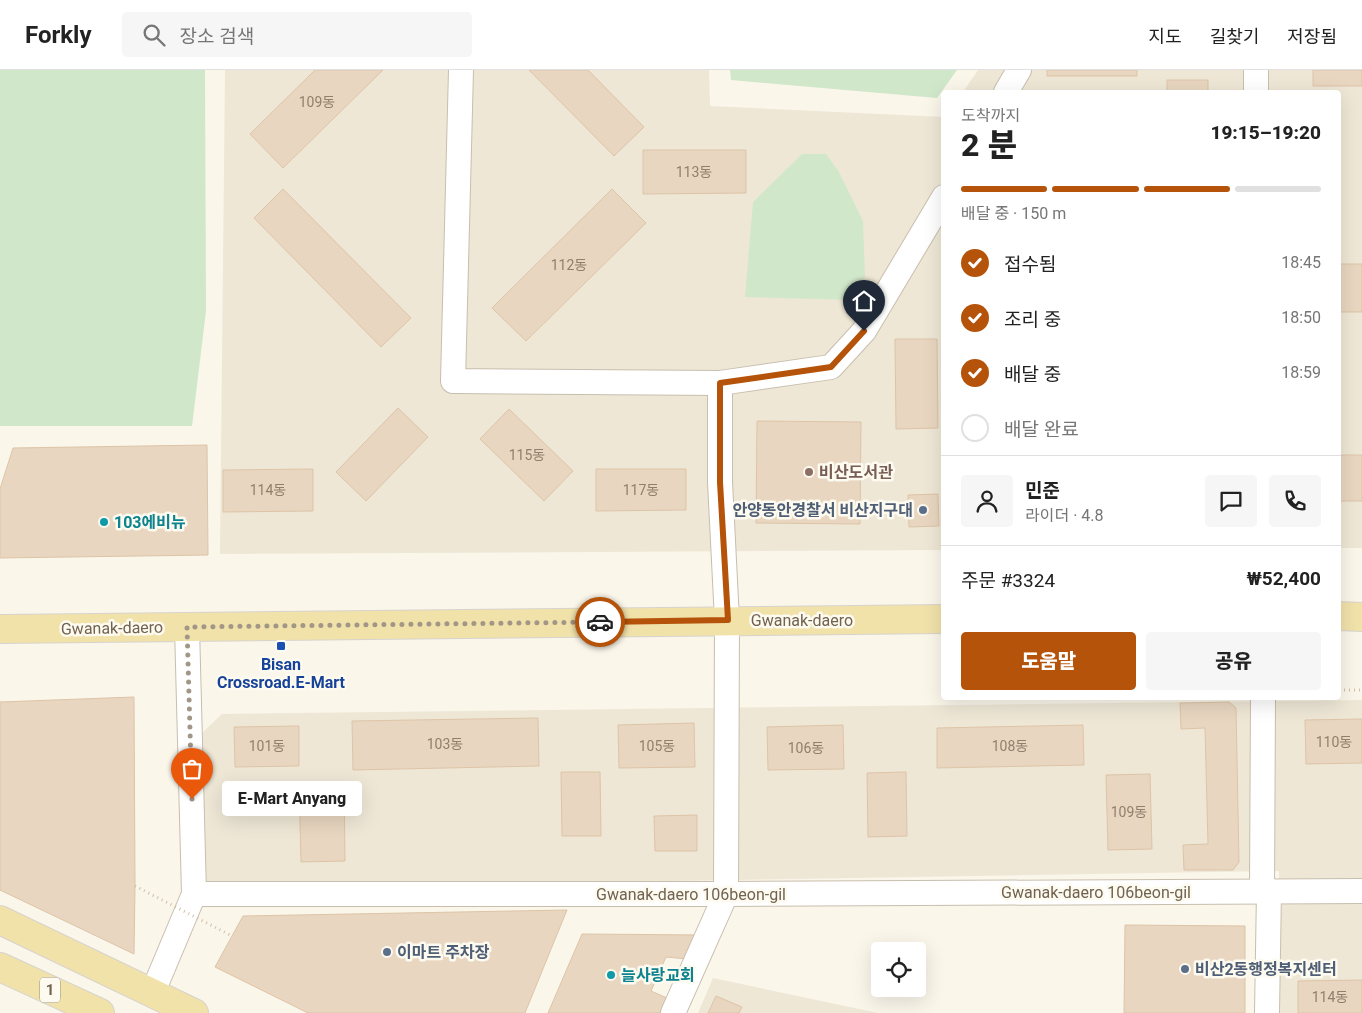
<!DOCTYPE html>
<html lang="ko">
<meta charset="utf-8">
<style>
body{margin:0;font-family:Roboto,"Noto Sans KR",sans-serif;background:#f6f6f6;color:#222;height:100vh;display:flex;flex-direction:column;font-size:19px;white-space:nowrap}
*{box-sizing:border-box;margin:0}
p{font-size:16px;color:#767676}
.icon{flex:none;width:28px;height:28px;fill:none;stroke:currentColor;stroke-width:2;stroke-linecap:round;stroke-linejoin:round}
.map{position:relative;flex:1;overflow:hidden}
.details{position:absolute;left:941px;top:20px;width:400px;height:610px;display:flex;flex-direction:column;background:#fff;border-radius:5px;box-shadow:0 5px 20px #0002}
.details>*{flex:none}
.controls{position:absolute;left:871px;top:872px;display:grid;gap:10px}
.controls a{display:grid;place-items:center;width:55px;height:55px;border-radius:5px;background:#fff;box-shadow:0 5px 20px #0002;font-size:25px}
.pin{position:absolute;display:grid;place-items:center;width:42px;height:42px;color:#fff;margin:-51px -21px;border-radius:50% 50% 50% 0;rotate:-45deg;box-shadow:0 0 5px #0007}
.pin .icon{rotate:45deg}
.courier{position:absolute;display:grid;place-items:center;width:50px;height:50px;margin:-25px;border:4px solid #b45309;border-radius:50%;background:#fff;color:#222;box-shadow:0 1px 6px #0007}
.bubble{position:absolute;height:35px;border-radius:5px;background:#fff;box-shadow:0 5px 20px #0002;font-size:16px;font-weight:800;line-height:35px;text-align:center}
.headline em{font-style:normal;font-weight:800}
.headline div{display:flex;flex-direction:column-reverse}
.headline{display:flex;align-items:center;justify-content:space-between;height:85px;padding:0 20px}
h1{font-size:32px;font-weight:800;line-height:38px}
.bar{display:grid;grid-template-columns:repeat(4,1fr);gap:8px 5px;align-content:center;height:60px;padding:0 20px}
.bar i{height:6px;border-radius:4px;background:#e0e0e0}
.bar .on{background:#b45309}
.bar p{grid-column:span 4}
.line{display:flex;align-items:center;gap:12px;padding:0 20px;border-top:1px solid #e0e0e0}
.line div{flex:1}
.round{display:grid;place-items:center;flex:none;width:52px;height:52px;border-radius:5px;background:#f6f6f6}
ol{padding:0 20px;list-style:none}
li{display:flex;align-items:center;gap:15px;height:55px}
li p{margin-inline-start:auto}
li .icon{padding:5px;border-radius:50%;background:#b45309;color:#fff;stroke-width:4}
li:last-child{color:#767676}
li i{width:28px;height:28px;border:2px solid #e0e0e0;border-radius:50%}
.primary-button{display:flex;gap:10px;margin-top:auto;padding:10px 20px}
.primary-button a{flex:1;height:58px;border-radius:5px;background:#b45309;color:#fff;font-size:20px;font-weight:800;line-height:58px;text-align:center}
.primary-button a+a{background:#f6f6f6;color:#222}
header{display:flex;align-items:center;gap:30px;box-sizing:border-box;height:70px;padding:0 25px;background:#fff;border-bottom:1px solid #e0e0e0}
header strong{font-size:24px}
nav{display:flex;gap:28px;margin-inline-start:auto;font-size:18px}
.search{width:350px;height:45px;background:#f6f6f6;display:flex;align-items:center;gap:12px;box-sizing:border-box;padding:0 18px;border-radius:5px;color:#767676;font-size:19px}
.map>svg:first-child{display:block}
.residential{fill:#eee7d6}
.green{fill:#d1e7ca}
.building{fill:#e8d6c0;stroke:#ddc4a7}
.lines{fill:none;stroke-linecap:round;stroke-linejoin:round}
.minor-casing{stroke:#c8beae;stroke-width:26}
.primary-casing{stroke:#d8d3ce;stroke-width:30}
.path{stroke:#d2bfa8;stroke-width:3;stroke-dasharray:1 4;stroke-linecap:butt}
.minor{stroke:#fff;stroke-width:24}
.primary{stroke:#f1e2aa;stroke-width:28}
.path-bridge{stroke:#d2bfa8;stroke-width:3;stroke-dasharray:1 4;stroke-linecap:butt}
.done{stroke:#a29686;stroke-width:5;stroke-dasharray:0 9}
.route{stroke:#b45309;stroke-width:6}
.education-dot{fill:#8d6e63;stroke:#fdfaf0;stroke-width:2}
.service-dot{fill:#5c6f8a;stroke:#fdfaf0;stroke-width:2}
.culture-dot{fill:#0f9aa8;stroke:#fdfaf0;stroke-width:2}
.transit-dot{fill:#1a4fb4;stroke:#fdfaf0;stroke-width:2}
.labels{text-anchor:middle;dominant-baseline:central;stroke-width:5;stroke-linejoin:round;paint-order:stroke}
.number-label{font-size:14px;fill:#907f6c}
.shield{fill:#fdfaf0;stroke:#9c9080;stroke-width:1}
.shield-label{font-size:15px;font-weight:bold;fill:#726250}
.education-label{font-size:16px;font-weight:bold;fill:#785e54;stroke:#fdfaf0;text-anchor:start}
.service-label{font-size:16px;font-weight:bold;fill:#4e5e75;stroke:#fdfaf0;text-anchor:start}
.culture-label{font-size:16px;font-weight:bold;fill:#0d838f;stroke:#fdfaf0;text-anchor:start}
.street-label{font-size:16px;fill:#726250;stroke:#fdfaf0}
.transit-label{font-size:16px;font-weight:bold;fill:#164399;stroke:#fdfaf0}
</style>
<header>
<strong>Forkly</strong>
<div class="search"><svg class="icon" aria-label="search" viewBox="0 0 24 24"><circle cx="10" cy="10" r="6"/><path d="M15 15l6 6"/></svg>장소 검색</div>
<nav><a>지도</a><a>길찾기</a><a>저장됨</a></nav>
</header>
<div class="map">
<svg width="1362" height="943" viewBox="0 0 1362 943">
<rect width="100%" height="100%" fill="#faf6ea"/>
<!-- residential -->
<g class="residential">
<path d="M225 0H709L710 36 944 47V480L220 484Z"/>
<path d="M978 0H1362V478H1339V22H963Z"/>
<path d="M1362 630V943H1277L1279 801 192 819 199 666 222 644Z"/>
<path d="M713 908 878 943H698Z"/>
</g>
<!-- green -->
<g class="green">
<path d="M0 0H205L206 241 192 356H0Z"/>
<path d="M730 0H957L937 28 731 10Z"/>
<path d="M802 84H826L839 102 863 151 865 206 852 230 745 227 753 132Z"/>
</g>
<!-- building -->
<g class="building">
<path d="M315 0H383L283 98 250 64Z"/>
<path d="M529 0H588L644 57 614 86Z"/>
<rect x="1047" y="0" width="90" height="6"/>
<rect x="1313" y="0" width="49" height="16"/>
<rect x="1167" y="10" width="41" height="12"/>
<path d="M643 80H746V123L643 124Z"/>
<path d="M283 119 411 248 381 277 254 148Z"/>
<path d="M612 119 646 153 526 271 492 238Z"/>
<rect x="1339" y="194" width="23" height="48"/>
<path d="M895 269H937L938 358 896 359Z"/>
<path d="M398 338 428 367 366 431 336 402Z"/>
<path d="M509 339 573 401 544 431 480 369Z"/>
<path d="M757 351 861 352 860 454 756 453Z"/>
<path d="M207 375 208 485 0 488V419L13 378Z"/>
<rect x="1339" y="385" width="23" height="46"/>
<path d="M313 399V441L223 442V400Z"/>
<path d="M596 399H686V440L596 441Z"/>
<path d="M938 424 939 456 909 457 908 425Z"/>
<path d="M134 627 135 816 134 884 0 820V632Z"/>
<path d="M1229 632 1236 638 1239 792 1233 800H1184L1183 775 1208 774 1205 658 1181 659 1180 633Z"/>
<path d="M538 648 539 696 353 700 352 651Z"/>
<path d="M1362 649V693L1306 694 1305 650Z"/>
<path d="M694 653 695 697 619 698 618 655Z"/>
<path d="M843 655 844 699 768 700 767 657Z"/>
<path d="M1083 655 1084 695 937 698V658Z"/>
<path d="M299 656V696L235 697 234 657Z"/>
<path d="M561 702H600L601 766H562Z"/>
<path d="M906 702 907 766 868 767 867 703Z"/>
<path d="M1150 704 1152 779 1108 780 1106 705Z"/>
<path d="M344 715 345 791 301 792 299 716Z"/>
<path d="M697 745V781H655L654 746Z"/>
<path d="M567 840 525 943H308L215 897 243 846Z"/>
<path d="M1125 855 1245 856V943H1124Z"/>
<path d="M582 864 702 865 687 889 666 887 651 921 667 928 660 943H548Z"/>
<path d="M1362 910V943H1298V911Z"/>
<path d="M716 926 742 937 739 943H708Z"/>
</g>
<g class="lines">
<!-- minor casing -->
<g class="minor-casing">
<g id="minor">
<path d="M461 0 453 311 720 313"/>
<path d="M1256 0V22"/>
<path d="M1006 22 1019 0"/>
<path d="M187 557 194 824H726L1362 821"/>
<path d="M1262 820 1263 628"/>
<path d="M152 924 194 824"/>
<path d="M673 943 726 824 727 550 720 412V313L831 297 864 261 944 127"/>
<path d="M1267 943 1269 820"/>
</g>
</g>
<!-- primary casing -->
<g class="primary-casing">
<g id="primary">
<path d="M1339 546 1362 547"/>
<path d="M0 559 944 549"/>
<path d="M0 850 194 943"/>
<path d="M0 897 100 943"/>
</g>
</g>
<!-- path -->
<path class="path" d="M1339 620H1362"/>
<!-- minor -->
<use href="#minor" class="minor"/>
<!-- primary -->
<use href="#primary" class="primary"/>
<!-- path-bridge -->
<path class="path-bridge" d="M135 816 232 866"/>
</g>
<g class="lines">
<!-- done -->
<path class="done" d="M192 729 187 557 600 552"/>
<!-- route -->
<path class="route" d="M600 552 728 550 720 412V313L831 297 864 261"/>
</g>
<!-- markers -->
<circle class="education-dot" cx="809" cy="402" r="5"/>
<g class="service-dot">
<circle cx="923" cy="440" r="5"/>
<circle cx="387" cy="882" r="5"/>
<circle cx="1185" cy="899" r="5"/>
</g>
<g class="culture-dot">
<circle cx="104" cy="452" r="5"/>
<circle cx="611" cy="905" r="5"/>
</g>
<rect class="transit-dot" x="276" y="571" width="10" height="10" rx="2.5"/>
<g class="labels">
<!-- number labels -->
<g class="number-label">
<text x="317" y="32">109동</text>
<text x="694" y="102">113동</text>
<text x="569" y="195">112동</text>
<text x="527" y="385">115동</text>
<text x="268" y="420">114동</text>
<text x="641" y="420">117동</text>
<text x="1334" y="672">110동</text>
<text x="445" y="674">103동</text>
<text x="267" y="676">101동</text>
<text x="657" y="676">105동</text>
<text x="1010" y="676">108동</text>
<text x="806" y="678">106동</text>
<text x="1129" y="742">109동</text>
<text x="1330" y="927">114동</text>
</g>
<!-- shield labels -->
<rect class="shield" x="40" y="907.5" width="20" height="25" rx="4"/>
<g class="shield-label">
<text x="50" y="920">1</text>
</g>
<!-- education labels -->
<g class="education-label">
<text x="819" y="402">비산도서관</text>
</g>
<!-- service labels -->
<g class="service-label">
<text x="913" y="440" text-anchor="end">안양동안경찰서 비산지구대</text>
<text x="397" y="882">이마트 주차장</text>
<text x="1195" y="899">비산2동행정복지센터</text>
</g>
<!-- culture labels -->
<g class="culture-label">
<text x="114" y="452">103에비뉴</text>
<text x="621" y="905">늘사랑교회</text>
</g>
<!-- street labels -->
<g class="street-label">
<text x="802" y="550">Gwanak-daero</text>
<text transform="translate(112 558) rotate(-1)">Gwanak-daero</text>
<text x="1096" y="822">Gwanak-daero 106beon-gil</text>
<text x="691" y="824">Gwanak-daero 106beon-gil</text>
</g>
<!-- transit labels -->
<g class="transit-label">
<text x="281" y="594">Bisan<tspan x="281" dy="18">Crossroad.E-Mart</tspan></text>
</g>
</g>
</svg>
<div class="controls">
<a><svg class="icon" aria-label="locate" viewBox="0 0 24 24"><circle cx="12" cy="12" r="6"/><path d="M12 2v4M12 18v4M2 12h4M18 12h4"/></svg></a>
</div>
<div class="pin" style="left:192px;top:729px;background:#ea580c"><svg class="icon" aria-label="bag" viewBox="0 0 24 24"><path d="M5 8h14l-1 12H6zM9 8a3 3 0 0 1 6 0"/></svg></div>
<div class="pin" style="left:864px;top:261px;background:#1f2937"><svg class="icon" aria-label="home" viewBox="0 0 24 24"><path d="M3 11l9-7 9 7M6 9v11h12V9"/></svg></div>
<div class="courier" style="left:600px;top:552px"><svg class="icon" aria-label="car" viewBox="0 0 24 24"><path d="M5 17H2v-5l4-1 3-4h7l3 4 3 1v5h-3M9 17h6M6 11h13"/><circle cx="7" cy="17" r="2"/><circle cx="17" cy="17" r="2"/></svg></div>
<div class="bubble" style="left:222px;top:711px;width:140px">E-Mart Anyang</div>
<section class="details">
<div class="headline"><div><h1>2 분</h1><p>도착까지</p></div><em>19:15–19:20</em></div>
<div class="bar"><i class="on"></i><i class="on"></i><i class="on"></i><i></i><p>배달 중 · 150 m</p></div>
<ol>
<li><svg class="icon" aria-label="check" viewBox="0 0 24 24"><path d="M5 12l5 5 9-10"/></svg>접수됨<p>18:45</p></li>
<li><svg class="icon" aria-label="check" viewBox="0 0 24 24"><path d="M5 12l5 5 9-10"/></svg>조리 중<p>18:50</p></li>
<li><svg class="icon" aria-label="check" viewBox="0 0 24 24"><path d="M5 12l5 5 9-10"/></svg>배달 중<p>18:59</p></li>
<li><i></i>배달 완료</li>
</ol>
<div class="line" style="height:90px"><a class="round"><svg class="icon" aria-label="person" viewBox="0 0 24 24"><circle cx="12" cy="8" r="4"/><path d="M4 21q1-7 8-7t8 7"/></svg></a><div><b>민준</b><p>라이더 · 4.8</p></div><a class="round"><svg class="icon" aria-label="chat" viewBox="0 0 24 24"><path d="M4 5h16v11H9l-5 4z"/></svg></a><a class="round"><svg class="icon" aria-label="phone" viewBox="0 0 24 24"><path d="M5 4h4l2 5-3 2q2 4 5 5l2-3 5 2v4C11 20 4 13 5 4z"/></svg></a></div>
<div class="line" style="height:65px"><div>주문 #3324</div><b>₩52,400</b></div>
<div class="primary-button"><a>도움말</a><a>공유</a></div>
</section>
</div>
